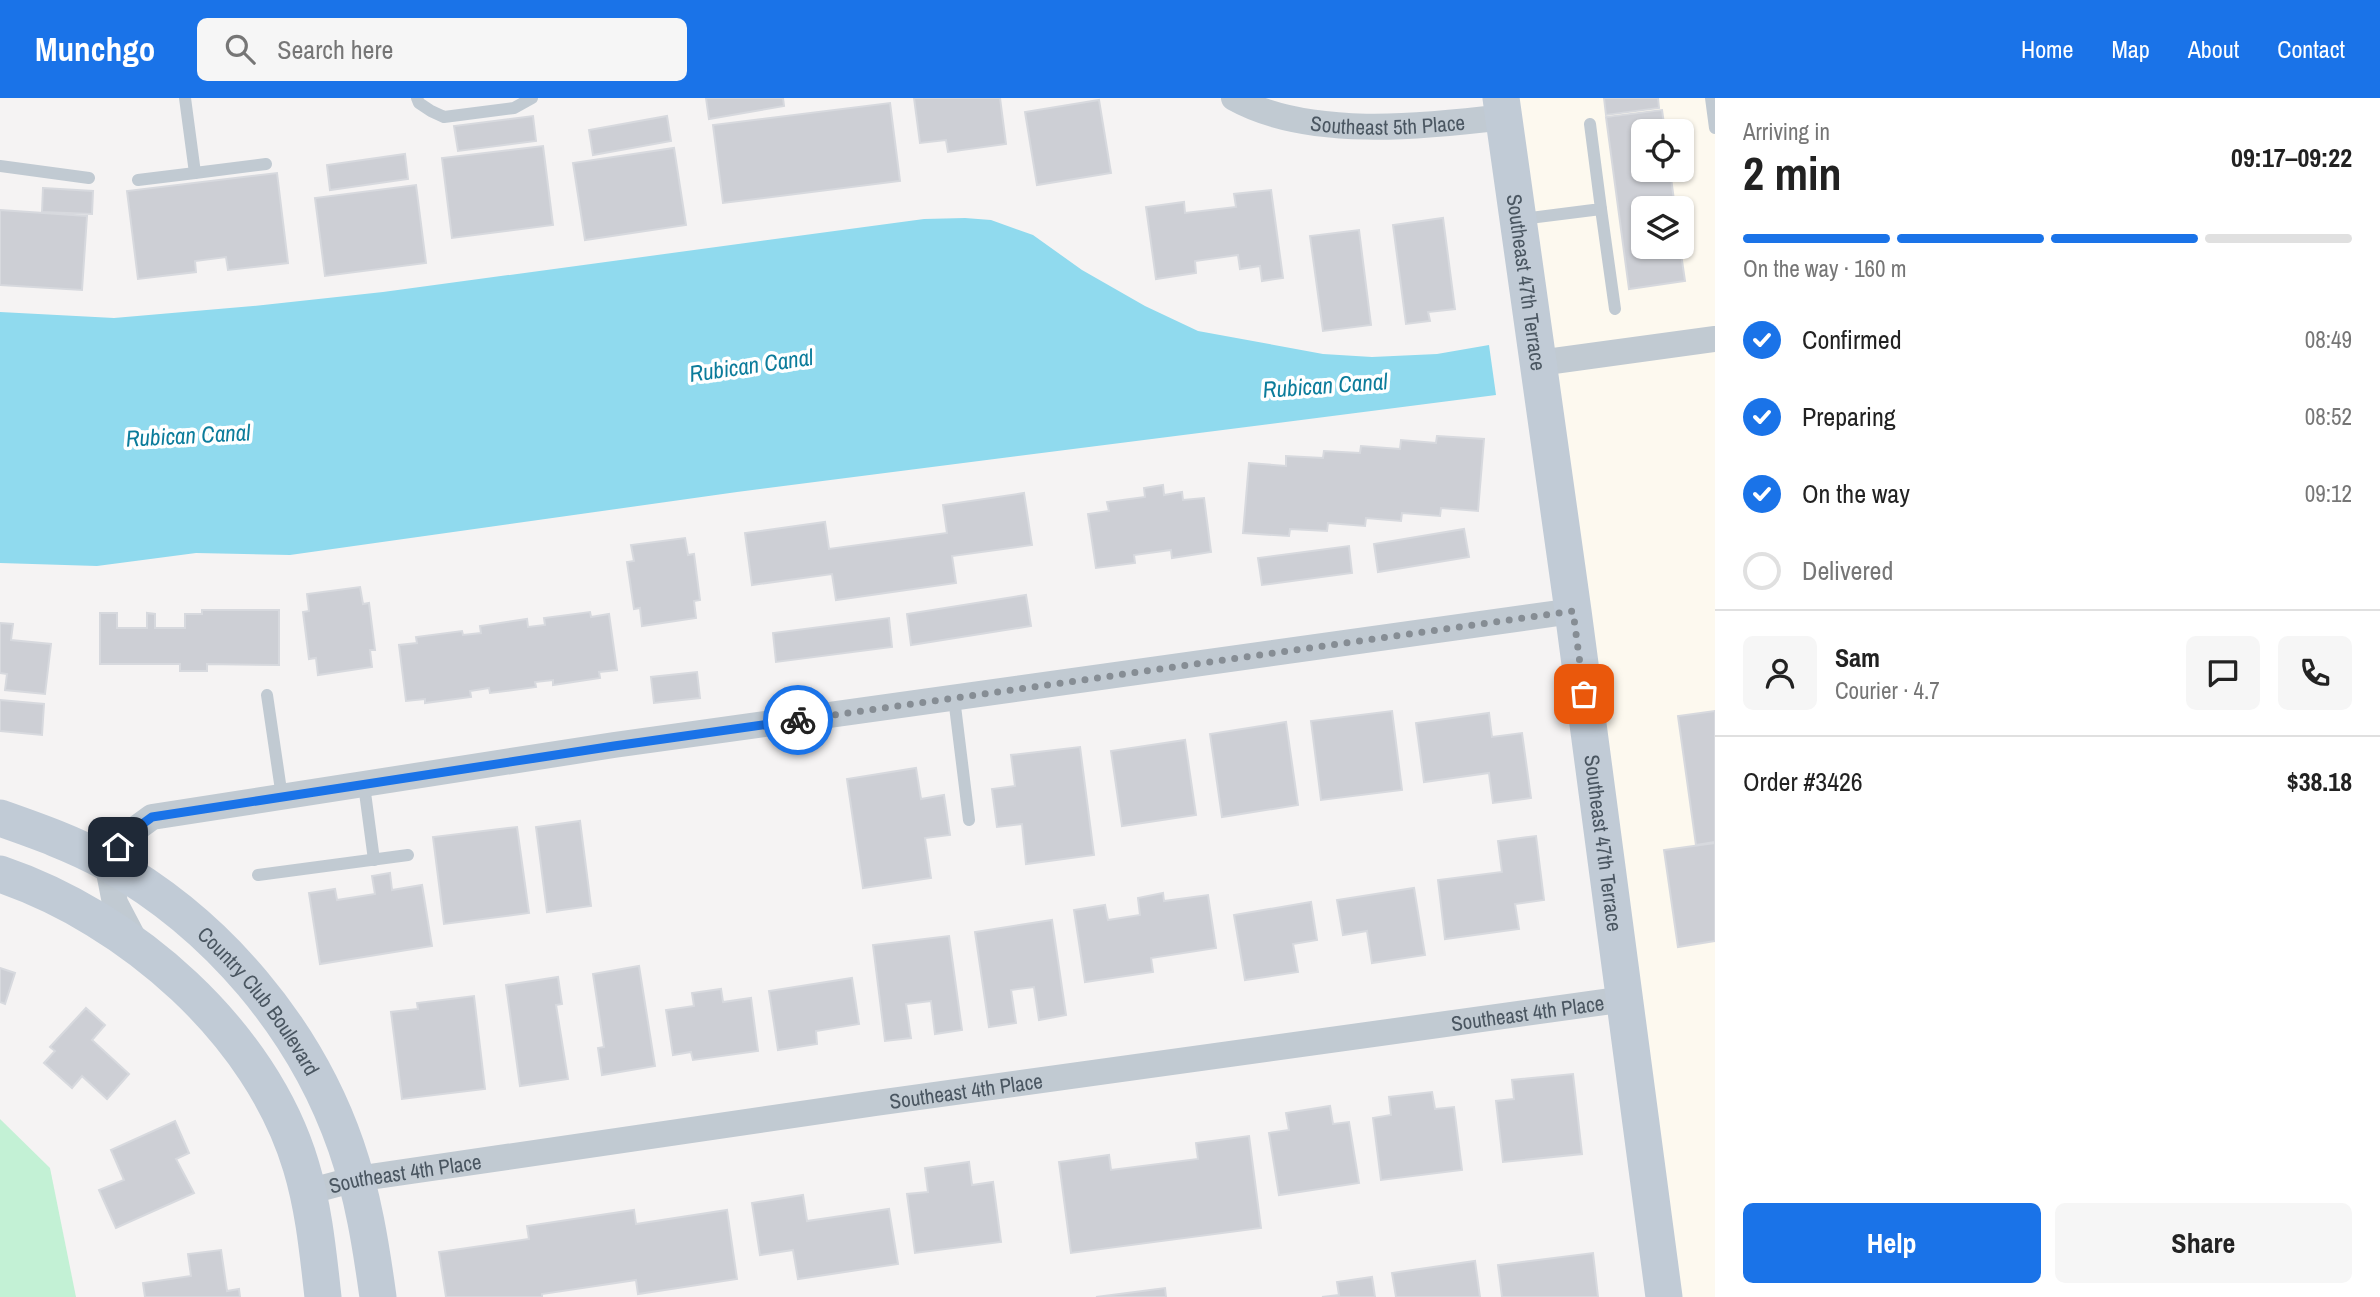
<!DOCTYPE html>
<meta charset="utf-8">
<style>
body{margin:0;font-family:"Archivo Narrow",sans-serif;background:#f6f6f6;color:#222;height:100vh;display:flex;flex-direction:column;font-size:26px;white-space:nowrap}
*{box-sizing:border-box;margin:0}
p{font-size:23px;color:#767676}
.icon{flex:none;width:38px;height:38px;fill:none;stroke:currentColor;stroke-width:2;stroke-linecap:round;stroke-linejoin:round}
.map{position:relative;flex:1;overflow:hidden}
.details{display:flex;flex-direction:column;background:#fff;width:665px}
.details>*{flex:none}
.tools{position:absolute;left:1631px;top:21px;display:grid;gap:14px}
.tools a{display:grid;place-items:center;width:63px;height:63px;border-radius:10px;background:#fff;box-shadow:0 2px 5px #0004;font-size:35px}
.pin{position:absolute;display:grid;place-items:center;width:60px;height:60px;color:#fff;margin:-30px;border-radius:14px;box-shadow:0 4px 10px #0006}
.courier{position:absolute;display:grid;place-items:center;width:70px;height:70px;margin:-35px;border:5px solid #1a73e8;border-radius:50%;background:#fff;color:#222;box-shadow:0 2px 9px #0007}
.summary em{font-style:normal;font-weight:800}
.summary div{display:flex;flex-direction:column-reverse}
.summary{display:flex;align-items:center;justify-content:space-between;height:119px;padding:0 28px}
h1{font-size:46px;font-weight:800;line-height:52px}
.bar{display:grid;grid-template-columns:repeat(4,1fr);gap:10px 7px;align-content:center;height:84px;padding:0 28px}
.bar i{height:9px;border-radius:5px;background:#e0e0e0}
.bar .on{background:#1a73e8}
.bar p{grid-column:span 4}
.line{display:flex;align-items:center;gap:18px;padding:0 28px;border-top:2px solid #e0e0e0}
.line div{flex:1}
.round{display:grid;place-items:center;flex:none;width:74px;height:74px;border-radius:10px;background:#f6f6f6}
ol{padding:0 28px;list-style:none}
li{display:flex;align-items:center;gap:21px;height:77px}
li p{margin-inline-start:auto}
li .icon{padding:7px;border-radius:50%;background:#1a73e8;color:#fff;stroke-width:4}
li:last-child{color:#767676}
li i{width:38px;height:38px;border:4px solid #e0e0e0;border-radius:50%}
.button{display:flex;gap:14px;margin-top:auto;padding:14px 28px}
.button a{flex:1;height:80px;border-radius:10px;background:#1a73e8;color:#fff;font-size:28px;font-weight:800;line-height:80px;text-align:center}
.button a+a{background:#f6f6f6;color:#222}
header{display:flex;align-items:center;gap:42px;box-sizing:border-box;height:98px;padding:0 35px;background:#1a73e8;color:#fff}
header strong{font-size:33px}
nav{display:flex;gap:38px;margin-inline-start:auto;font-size:24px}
.search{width:490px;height:63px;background:#f6f6f6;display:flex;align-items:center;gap:18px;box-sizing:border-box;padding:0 24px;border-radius:10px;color:#767676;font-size:26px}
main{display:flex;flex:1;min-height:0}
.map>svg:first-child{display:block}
.commercial{fill:#fdf9ef;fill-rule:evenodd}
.green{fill:#c3f1d5}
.water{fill:#90daee}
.building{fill:#cdcfd5;stroke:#d7d9de;stroke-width:2}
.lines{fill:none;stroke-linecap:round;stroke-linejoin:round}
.lane{stroke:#c1cad2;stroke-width:12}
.street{stroke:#c1cad2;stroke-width:26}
.secondary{stroke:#c1cbd6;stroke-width:37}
.done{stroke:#868d94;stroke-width:7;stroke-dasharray:0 12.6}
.route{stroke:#1a73e8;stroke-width:9}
.labels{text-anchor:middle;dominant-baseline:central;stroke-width:7;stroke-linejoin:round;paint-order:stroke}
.street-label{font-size:21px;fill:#4a5661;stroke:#fff}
.water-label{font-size:23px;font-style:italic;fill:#0c7c9b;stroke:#fff}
</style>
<header>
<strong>Munchgo</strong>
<div class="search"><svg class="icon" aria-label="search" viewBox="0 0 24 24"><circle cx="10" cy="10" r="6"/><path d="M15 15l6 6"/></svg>Search here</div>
<nav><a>Home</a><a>Map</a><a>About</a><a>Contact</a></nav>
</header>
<main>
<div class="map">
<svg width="1715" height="1199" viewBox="0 0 1715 1199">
<rect width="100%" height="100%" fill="#f5f3f3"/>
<!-- commercial -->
<path class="commercial" d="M1518 0H1715V1199H1681ZM1643 33H1682V72H1643ZM1643 110H1682V149H1643Z"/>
<!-- green -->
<path class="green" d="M0 1021 50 1070 76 1199H0Z"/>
<!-- water -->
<path class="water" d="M965 120 991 122 1033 137 1082 172 1145 208 1198 233 1323 256 1372 259 1437 256 1489 247 1496 297 737 394 290 457 196 455 97 468 0 465V214L114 220 253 208 383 194 924 121Z"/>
<!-- building -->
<g class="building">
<path d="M706 0H783L784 8 709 21Z"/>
<path d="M914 0H1000L1006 46 948 54 946 42 920 45Z"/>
<path d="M1604 0H1658L1659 10 1606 17Z"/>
<path d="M1099 2 1111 75 1037 87 1025 14Z"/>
<path d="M890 5 900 83 723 105 713 27Z"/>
<path d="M1662 12 1665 33H1643V72H1670L1675 110H1643V149H1680L1685 183 1629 191 1606 19Z"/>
<path d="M533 18 536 43 458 53 454 28Z"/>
<path d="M667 18 671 43 593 57 589 32Z"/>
<path d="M543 48 553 127 452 140 442 60Z"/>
<path d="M674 50 686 127 585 142 573 65Z"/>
<path d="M405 56 408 81 330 92 327 67Z"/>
<path d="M277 75 288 165 228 172 226 159 195 163 196 174 138 181 127 93Z"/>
<path d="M416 87 426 165 325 178 315 100Z"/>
<path d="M43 90 93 93 92 116 42 114Z"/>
<path d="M1271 92 1283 180 1262 183 1260 168 1240 171 1238 157 1195 163 1196 175 1156 181 1146 109 1184 104 1185 115 1236 109 1234 96Z"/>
<path d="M0 112 87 118 82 192 0 187Z"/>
<path d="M1443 120 1455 211 1428 214 1430 223 1406 226 1393 127Z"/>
<path d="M1359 132 1371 227 1323 233 1310 138Z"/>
<path d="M1437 338 1484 341 1478 413 1441 410 1440 418 1402 415 1401 423 1366 420 1365 428 1328 425 1327 433 1290 431 1289 438 1243 435 1249 365 1286 368V358L1323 360 1324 353 1360 355 1361 348 1400 351 1401 342 1436 345Z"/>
<path d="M1163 387 1164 397 1182 394 1183 402 1204 400 1211 454 1172 460 1171 452 1134 457 1135 465 1096 470 1088 416 1109 413 1107 404 1145 399 1144 390Z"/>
<path d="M1024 395 1032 447 952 458 956 485 836 502 832 476 752 487 745 435 825 424 829 451 947 435 943 407Z"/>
<path d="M1464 431 1469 459 1378 474 1374 446Z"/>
<path d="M685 440 688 457 694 456 700 502 694 503 696 520 642 528 640 510 634 511 627 464 634 463 631 447Z"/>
<path d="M1349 448 1352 475 1262 487 1258 460Z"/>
<path d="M360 489 363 506 369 505 375 552H370L372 569 318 577 316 560 309 561 303 514 309 513 307 496Z"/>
<path d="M1026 497 1031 528 911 547 907 516Z"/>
<path d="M202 512H279V567L207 566V573H180V566H100V515H117V530H147V515L155 516V530H185V516H202Z"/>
<path d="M590 514 591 519 609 516 617 572 599 574 600 580 553 587V582L535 584 536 589 490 595 489 590 470 593 471 599 425 605V601L406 603 399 547 417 545 416 539 462 533 463 537 481 535 480 528 527 521 528 529 545 527 544 520Z"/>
<path d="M889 520 892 549 776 564 773 535Z"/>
<path d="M0 525 13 526 11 542 51 546 45 596 5 592 7 576 0 575Z"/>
<path d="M697 574 700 600 654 605 651 579Z"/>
<path d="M0 602 44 606 42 637 0 633Z"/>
<path d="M1392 613 1402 692 1321 702 1311 623Z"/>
<path d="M1715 613V744L1696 747 1678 618Z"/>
<path d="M1489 615 1492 639 1522 635 1531 700 1493 705 1489 675 1424 684 1416 625Z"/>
<path d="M1286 624 1298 707 1222 719 1210 636Z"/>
<path d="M1185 642 1196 717 1122 728 1111 653Z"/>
<path d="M1080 649 1094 757 1026 766 1022 726 997 729 992 691 1015 688 1011 657Z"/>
<path d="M916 670 921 701 944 697 950 737 925 740 931 780 863 790 847 681Z"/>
<path d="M580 723 591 808 547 814 536 729Z"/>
<path d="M517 729 529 815 444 826 433 739Z"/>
<path d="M1536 738 1544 802 1515 806 1519 831 1445 841 1438 782 1502 774 1498 743Z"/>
<path d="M1715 745V843L1678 849 1664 752Z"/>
<path d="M390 775 392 792 422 787 432 848 320 866 309 795 335 791 337 802 375 796 372 778Z"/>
<path d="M1414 790 1425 857 1372 865 1367 833 1343 837 1337 802Z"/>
<path d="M1163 795 1164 803 1208 797 1216 850 1151 860 1153 874 1085 884 1074 812 1105 807 1108 822 1140 817 1138 800Z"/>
<path d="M1311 804 1317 842 1293 846 1298 874 1245 882 1234 817Z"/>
<path d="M1052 822 1066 917 1039 922 1034 889 1011 892 1016 925 989 929 975 834Z"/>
<path d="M949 838 962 932 935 936 931 903 906 906 911 940 885 943 873 847Z"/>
<path d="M639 868 655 968 602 977 598 950 604 949 593 876Z"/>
<path d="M0 870 15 875 5 906 0 904Z"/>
<path d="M558 879 562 906 556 907 568 981 520 988 506 887Z"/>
<path d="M852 880 859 926 816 933 817 946 778 952 769 893Z"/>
<path d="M721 891 723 904 751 900 758 953 693 962 691 954 673 957 666 912 694 908 692 895Z"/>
<path d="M474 898 485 991 402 1001 391 914 418 911 417 905Z"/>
<path d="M86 910 105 927 92 942 129 976 107 1001 82 978 72 990 44 965 55 953 50 949Z"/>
<path d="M1573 976 1582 1056 1503 1064 1496 1003 1514 1001 1512 982Z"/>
<path d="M1432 994 1435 1011 1454 1009 1462 1072 1381 1082 1373 1020 1391 1017 1389 999Z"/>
<path d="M1330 1008 1333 1026 1349 1024 1359 1085 1279 1097 1269 1035 1289 1032 1286 1015Z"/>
<path d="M175 1023 189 1055 176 1061 194 1095 116 1130 99 1092 124 1082 111 1052Z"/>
<path d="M1249 1038 1261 1130 1071 1155 1059 1064 1109 1057 1111 1072 1198 1061 1196 1045Z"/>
<path d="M969 1064 972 1087 993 1084 1001 1144 915 1155 907 1096 928 1094 925 1070Z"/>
<path d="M803 1097 807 1123 889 1111 898 1166 798 1181 793 1152 760 1157 752 1105Z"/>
<path d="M634 1112 636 1126 727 1112 737 1181 638 1196 636 1182 542 1196V1199H446L439 1154 529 1141 527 1128Z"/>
<path d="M221 1152 227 1193 239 1191 240 1199H145L143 1185 191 1178 188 1156Z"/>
<path d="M1593 1155 1598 1199H1502L1498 1167Z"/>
<path d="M1475 1163 1480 1199H1396L1392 1175Z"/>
<path d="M1372 1179 1375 1199H1322L1339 1197 1337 1184Z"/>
<path d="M1165 1190 1166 1199H1096Z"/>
</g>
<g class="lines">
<!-- lane -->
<g class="lane">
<path d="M417 0 419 5 431 13 444 19 514 10 532 0"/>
<path d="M1711 0 1715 30"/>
<path d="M0 68 89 80"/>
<path d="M195 75 266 66"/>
<path d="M138 82 195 75 185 0"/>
<path d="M1601 111 1615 211"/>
<path d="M1522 121 1601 111 1590 26"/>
<path d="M267 597 282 699"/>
<path d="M954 600 969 722"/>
<path d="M364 687 374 762"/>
<path d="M258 777 408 757"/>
</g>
<!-- street -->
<g class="street">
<path id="s1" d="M1234 0C1307 41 1423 29 1504 19"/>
<path d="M1539 265 1715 241"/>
<path d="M136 845 115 805 107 764 126 738 152 719 614 647 1573 513"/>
<path id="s2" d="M307 1094 356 1081 876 1005 1626 901"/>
</g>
<!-- secondary -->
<g class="secondary">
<path id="s3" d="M1501 0 1573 513 1664 1199"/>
<path id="s4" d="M0 720C37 733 74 746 108 765 217 826 305 930 346 1048 363 1097 371 1148 378 1199"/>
<path d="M0 776C130 820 261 934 301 1068 314 1111 318 1155 323 1199"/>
</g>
</g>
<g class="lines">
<!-- done -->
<path class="done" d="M798 622 1573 513 1584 596"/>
<!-- route -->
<path class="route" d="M118 749 126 738 152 719 614 648 798 622"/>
</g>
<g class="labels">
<!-- street labels -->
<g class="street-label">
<text stroke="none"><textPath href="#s1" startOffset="158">Southeast 5th Place</textPath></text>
<text stroke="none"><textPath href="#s3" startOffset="186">Southeast 47th Terrace</textPath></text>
<text stroke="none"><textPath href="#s3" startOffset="752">Southeast 47th Terrace</textPath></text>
<text stroke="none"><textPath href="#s4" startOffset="324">Country Club Boulevard</textPath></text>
<text stroke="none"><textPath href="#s2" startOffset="1234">Southeast 4th Place</textPath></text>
<text stroke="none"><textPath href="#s2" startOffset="667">Southeast 4th Place</textPath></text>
<text stroke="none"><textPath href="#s2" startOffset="100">Southeast 4th Place</textPath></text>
</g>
<!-- water labels -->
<g class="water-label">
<text transform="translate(751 267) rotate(-8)">Rubican Canal</text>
<text transform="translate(1325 287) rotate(-4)">Rubican Canal</text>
<text transform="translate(188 337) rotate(-3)">Rubican Canal</text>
</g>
</g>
</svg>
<div class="tools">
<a><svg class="icon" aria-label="locate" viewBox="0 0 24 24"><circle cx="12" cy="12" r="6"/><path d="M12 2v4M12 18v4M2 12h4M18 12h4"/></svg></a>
<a><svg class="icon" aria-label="layers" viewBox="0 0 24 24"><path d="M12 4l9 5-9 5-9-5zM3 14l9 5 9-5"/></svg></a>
</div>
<div class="pin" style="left:1584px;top:596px;background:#ea580c"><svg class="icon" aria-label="bag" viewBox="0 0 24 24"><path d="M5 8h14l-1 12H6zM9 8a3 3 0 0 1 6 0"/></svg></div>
<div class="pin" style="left:118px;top:749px;background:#1f2937"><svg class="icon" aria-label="home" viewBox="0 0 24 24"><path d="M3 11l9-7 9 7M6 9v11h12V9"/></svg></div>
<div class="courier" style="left:798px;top:622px"><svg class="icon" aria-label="bike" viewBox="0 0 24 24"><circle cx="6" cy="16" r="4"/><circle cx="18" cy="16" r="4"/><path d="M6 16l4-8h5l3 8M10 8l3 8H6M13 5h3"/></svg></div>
</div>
<section class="details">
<div class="summary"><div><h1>2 min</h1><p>Arriving in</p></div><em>09:17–09:22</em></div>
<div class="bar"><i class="on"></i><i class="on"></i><i class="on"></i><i></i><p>On the way · 160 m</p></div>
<ol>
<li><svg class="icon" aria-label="check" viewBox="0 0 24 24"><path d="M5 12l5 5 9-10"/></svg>Confirmed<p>08:49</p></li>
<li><svg class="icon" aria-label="check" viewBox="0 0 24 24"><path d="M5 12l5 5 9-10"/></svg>Preparing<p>08:52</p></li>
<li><svg class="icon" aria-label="check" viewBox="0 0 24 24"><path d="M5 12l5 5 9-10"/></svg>On the way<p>09:12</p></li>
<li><i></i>Delivered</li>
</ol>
<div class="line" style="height:126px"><a class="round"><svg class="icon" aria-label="person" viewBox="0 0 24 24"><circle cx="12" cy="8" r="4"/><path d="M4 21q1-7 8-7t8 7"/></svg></a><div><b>Sam</b><p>Courier · 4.7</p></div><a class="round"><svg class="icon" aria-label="chat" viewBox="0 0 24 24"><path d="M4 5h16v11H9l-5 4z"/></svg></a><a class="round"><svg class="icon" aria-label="phone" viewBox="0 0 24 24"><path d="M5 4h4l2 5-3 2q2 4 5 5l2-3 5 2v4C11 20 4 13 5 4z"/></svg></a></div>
<div class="line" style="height:91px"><div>Order #3426</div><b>$38.18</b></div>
<div class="button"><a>Help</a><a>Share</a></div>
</section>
</main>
